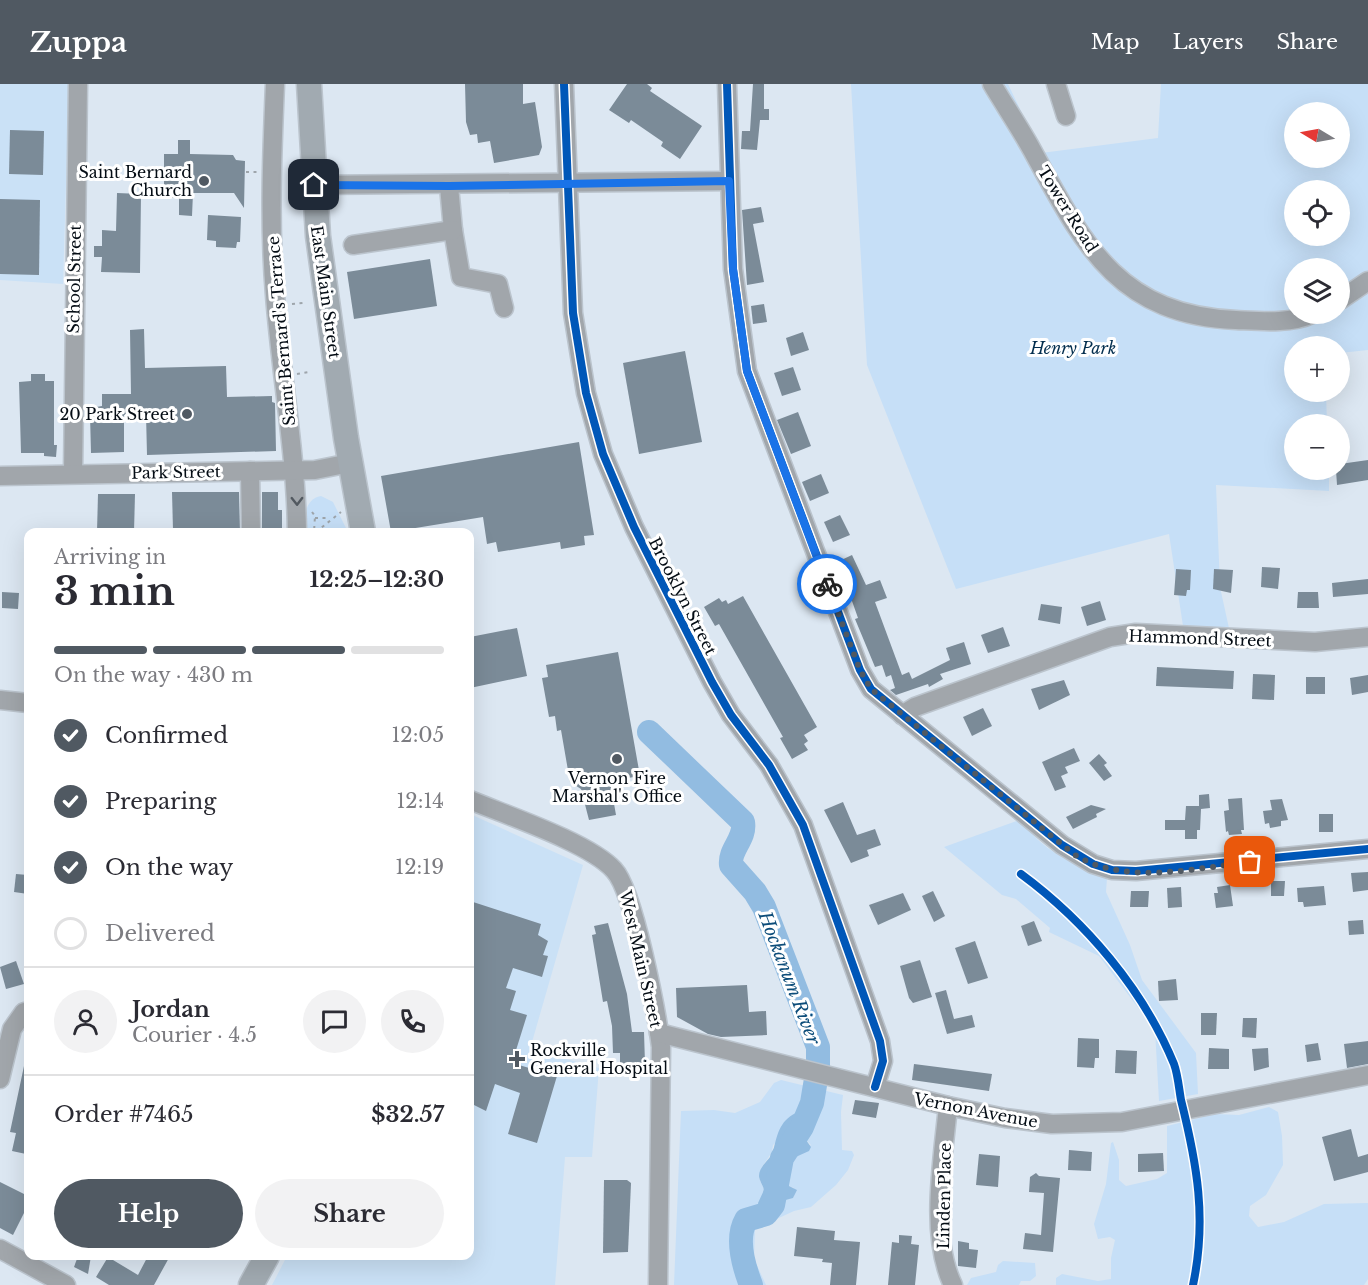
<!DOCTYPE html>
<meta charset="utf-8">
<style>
body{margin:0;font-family:"Libre Baskerville",serif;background:#f2f2f3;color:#2b2b33;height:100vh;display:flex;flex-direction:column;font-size:22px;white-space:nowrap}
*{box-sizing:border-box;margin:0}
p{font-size:20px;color:#7c7c81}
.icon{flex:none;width:33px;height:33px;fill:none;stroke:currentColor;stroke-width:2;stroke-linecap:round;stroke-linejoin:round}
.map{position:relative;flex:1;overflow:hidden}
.panel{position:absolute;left:24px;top:444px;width:450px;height:732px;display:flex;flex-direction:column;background:#fff;border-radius:12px;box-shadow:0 6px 24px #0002}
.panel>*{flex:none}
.needle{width:39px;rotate:280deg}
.fabs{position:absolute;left:1284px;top:18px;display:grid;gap:12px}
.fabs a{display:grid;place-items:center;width:66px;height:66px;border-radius:50%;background:#fff;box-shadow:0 6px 24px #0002;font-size:30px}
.pin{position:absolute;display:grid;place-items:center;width:51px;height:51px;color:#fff;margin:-26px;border-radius:12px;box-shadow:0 3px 9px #0006}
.courier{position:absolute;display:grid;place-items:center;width:60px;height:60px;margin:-30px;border:4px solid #1a73e8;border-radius:50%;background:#fff;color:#222;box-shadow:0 2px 8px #0007}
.overview em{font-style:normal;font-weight:700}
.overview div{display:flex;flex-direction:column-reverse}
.overview{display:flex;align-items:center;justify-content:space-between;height:102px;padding:0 30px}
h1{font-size:39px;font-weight:700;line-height:45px}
.bar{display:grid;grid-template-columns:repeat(4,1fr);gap:9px 6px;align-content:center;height:72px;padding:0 30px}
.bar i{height:8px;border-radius:4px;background:#e1e1e2}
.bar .current{background:#505962}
.bar p{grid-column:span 4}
.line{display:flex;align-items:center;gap:15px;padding:0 30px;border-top:2px solid #e1e1e2}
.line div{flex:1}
.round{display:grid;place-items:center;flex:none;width:63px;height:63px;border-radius:32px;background:#f2f2f3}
ol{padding:0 30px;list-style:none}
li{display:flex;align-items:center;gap:18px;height:66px}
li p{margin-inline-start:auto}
li .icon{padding:6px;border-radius:50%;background:#505962;color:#fff;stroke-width:4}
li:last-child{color:#7c7c81}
li i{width:33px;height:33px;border:3px solid #e1e1e2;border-radius:50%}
.primary-button{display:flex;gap:12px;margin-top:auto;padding:12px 30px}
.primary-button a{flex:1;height:69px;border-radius:36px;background:#505962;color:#fff;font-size:24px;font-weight:700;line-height:69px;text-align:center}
.primary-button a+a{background:#f2f2f3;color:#2b2b33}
header{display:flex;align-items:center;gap:36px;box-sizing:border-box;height:84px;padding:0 30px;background:#505962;color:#fff}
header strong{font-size:28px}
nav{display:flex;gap:33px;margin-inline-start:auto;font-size:21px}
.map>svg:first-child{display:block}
.built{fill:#cae1f6}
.green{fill:#c6dff7;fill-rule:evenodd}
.water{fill:#92bce1}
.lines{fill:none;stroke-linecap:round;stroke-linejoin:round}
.river{stroke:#92bce1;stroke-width:24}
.building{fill:#7b8b98}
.minor-casing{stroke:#bbc4cd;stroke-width:21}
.major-casing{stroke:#bbc4cd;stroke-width:27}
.path{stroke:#9ea5ab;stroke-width:2;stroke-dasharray:3 4.5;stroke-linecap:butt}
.minor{stroke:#a1a6ab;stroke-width:18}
.major{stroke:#a1aab1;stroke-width:24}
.cycleway-casing{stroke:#fff;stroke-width:11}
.cycleway{stroke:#0057b8;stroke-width:8}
.oneway{stroke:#525960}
.done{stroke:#505962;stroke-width:6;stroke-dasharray:0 10.8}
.route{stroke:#1a73e8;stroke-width:8}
.poi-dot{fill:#505962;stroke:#fff;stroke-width:2}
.labels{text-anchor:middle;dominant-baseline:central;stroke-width:6;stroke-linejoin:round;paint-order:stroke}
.poi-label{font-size:16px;fill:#040c14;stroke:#fff;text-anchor:end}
.street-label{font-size:16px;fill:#040c14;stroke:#fff}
.park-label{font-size:16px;font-style:italic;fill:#032e4e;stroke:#fff}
.water-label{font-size:18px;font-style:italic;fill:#0d4d7a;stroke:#fff}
</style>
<header>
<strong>Zuppa</strong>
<nav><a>Map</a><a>Layers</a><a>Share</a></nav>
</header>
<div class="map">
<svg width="1368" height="1201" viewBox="0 0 1368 1201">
<rect width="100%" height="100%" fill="#dce7f2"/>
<!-- built -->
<g class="built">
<path d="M0 0H69L63 200 0 196Z"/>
<path d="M470 730 583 781 530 965 599 984 592 1073H565L555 1201H272L287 1172H470Z"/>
</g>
<!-- green -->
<g class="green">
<path d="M851 0H1008L1041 69 1158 54 1161 0H1368V266L1340 269V262H1294V308H1326L1327 340H1294V386H1329V407L1216 401 1220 503 1232 558 1185 555 1169 450 956 505 867 281ZM1294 28H1340V74H1294ZM1294 106H1340V152H1294ZM1294 184H1340V230H1294Z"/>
<path d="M321 412 333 418 348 448H304C304 435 304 415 321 412Z"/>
<path d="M1022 735C1037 765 1077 782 1107 794L1106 808 1130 861 1142 896 1196 969 1198 1010 1159 1017 1155 946 1099 872 1049 848 1050 844 1016 815 1002 811 944 763Z"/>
<path d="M781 996 843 1011 841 1028 842 1066 852 1067 854 1071 848 1086 836 1101 811 1123 794 1127 755 1145 754 1175 766 1201H674L681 1027 714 1026 735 1029 760 1018 774 999ZM807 1031 806 1056 811 1061 789 1076V1102L794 1104V1113L759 1123 764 1105 759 1094 762 1083 772 1068 773 1061Z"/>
<path d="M1269 1023 1278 1028 1282 1052 1283 1081 1266 1111 1250 1122 1249 1132 1258 1143 1284 1138 1324 1120 1368 1119V1195L1364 1201H1056V1194L1062 1190 1098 1197 1111 1195V1174L1115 1156 1110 1153 1098 1155 1094 1140 1106 1100 1111 1059 1113 1058 1119 1076V1096L1126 1102 1157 1095 1167 1089V1042L1215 1030 1239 1031Z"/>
<path d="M1003 1177 1035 1179 1036 1192 1030 1197H1021L1019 1201H967L971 1194 996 1188 998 1181Z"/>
</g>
<!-- water -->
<path class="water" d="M796 1029 807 1031 806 1056 811 1063 809 1067 789 1076V1102L797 1106 793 1114 759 1123 758 1119 764 1106C763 1101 759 1096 759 1092 759 1082 770 1076 773 1068 777 1052 779 1037 796 1029Z"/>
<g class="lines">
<!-- river -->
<path class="river" d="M649 648 743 738C746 755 729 765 731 781L755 808 764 823 818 963V983L812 1019 802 1043 782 1074 773 1121 766 1130 746 1136C735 1155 744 1183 751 1201"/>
</g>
<!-- building -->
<g class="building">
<path d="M465 0H523V20L535 18 542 63 539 71 494 79 490 57 478 59 477 50 470 51 466 38Z"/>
<path d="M627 0H647L652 4 650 7 702 42 680 75 661 62 663 58 631 36 629 39 609 26Z"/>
<path d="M753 0H764V25H769V36H760L757 66 741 65 742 47H750Z"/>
<path d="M10 46 44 47 43 91 9 90Z"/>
<path d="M178 56H190V70L233 71 236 76 245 77 244 124 234 109H193L192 132 179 131V114H170V108H164V70H178Z"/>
<path d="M117 109 141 110 140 189 101 188 102 173H94V162H102V146L116 147Z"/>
<path d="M0 115 40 116 39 191 0 190Z"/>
<path d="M761 123 764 138 753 140 764 198 747 201 742 126Z"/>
<path d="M208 131 241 133 240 158H237L236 164 216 163V157L207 156Z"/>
<path d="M430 175 437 222 354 235 347 188Z"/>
<path d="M764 220 767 238 753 240 751 222Z"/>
<path d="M144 245 145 284 226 282 227 313 272 312V318L275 319 276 367 147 371 146 330 124 331V368L91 369 90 331H97L96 323 102 322V310H131L130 246Z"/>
<path d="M803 248 809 266 791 272 786 254Z"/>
<path d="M685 267 702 358 639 370 623 279Z"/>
<path d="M793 283 801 306 782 312 774 289Z"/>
<path d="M31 290H45V297H54V361H57L56 373 44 372V369H21L19 298 31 297Z"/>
<path d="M798 328 811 362 791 370 777 336Z"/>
<path d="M579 358 594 451 584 452 585 461 561 465 560 458 498 468 496 458 487 460 483 433 391 448 381 392Z"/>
<path d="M1368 376V396L1337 401 1336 386H1340V380Z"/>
<path d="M821 390 829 409 810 417 802 398Z"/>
<path d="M172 408H239L240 448 173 446Z"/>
<path d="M262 408H278V426H282V448H262Z"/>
<path d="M98 410H135L134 448H97Z"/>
<path d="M840 431 850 451 833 458 824 438Z"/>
<path d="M852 471 866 501 880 496 887 514 875 518 902 591 909 588 912 595 950 576 946 564 964 558 971 580 940 590 943 595 929 603 928 600 896 611 890 606 895 604 891 591 886 593 882 581 875 583 855 535 858 534 846 500 842 502 836 489 841 487 837 478Z"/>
<path d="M1262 483 1280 484 1278 505 1261 503Z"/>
<path d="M1176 485 1191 486 1190 506H1187L1186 512 1174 511Z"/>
<path d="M1214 485 1233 486 1231 509 1213 505Z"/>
<path d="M1368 495V510L1333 513 1332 499Z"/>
<path d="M2 508 19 509 18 525 2 524Z"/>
<path d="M1298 508H1318L1319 524H1297Z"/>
<path d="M743 512 817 643 804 651 808 657 804 660 808 666 792 675 780 654 783 653 719 540 715 542 704 523 719 514 722 518 726 516 728 520Z"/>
<path d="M1100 517 1106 536 1087 542 1081 523Z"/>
<path d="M1041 520 1062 523 1060 540 1038 536Z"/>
<path d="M1003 543 1010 562 988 569 981 551Z"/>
<path d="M517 544 527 592 470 604V553Z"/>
<path d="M618 568 640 692 610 697 616 731 589 736 581 705 570 698 561 646 557 647 555 632 549 633 542 594 548 593 546 581Z"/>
<path d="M1157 583 1234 587 1233 605 1156 602Z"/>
<path d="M1253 590 1275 591 1274 616 1252 615Z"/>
<path d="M1368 591V608L1352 611 1350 594Z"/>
<rect x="1306" y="593" width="19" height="17"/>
<path d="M1064 596 1070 611 1039 626 1031 605Z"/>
<path d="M983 624 992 642 972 652 963 633Z"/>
<path d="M1074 664 1080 677 1065 683 1068 689 1061 692 1066 703 1055 707 1042 678Z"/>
<path d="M1099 670 1107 679 1104 681 1112 692 1104 697 1089 679Z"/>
<path d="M1209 710 1210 724 1201 725 1200 746H1197V755H1185V746H1165V736H1185L1186 722H1199V711Z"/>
<path d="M1242 714 1244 746H1241L1242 750 1229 751 1228 747 1226 748 1224 727 1229 726 1228 715Z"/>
<path d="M1282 715 1288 736 1281 737V742L1270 744 1269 739 1265 740 1263 727 1272 726 1270 716Z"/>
<path d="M843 718 857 751 875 745 881 761 867 766 869 772 851 779 824 726Z"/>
<path d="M1091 721 1106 725 1096 730 1097 733 1073 745 1066 733Z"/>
<rect x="1319" y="730" width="14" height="18"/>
<path d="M1368 788V806L1353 808 1351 789Z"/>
<path d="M16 790 28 791V810L14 808Z"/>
<path d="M1271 797H1285L1284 812H1271Z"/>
<path d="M1230 801 1233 822 1216 824 1214 809H1218L1217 803Z"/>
<path d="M1324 802 1326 821 1304 823 1303 818H1298L1297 804Z"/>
<path d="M1181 803 1182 823 1168 824 1167 804Z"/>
<path d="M933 807 945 832 934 838 922 812Z"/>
<path d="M1131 807H1149L1148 823H1130Z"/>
<path d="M903 809 911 826 878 841 869 821Z"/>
<path d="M470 817 541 840 538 851 548 857 543 871 548 872 542 893 513 884 506 904 516 907 510 926 527 931 512 979 557 992 537 1059 508 1050 520 1009 495 1000 486 1027 470 1019Z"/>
<path d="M1363 836 1364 850 1349 851 1348 837Z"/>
<path d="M1034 837 1042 857 1028 862 1021 842Z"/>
<path d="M608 839 627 910 632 948H644L645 980 620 981V969H613L612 942 607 917 603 918 592 851 596 850 594 842Z"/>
<path d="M975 857 988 894 968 900 955 864Z"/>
<path d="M920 876 932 913 913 919 909 914 900 882Z"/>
<path d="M16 877 24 900 6 905 0 883Z"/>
<path d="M1176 895 1178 916 1159 917 1158 897Z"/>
<path d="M747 901 749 928 766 927 767 951 721 953 708 950 677 933 676 904Z"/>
<path d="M946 906 954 935 972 931 975 943 947 950 935 909Z"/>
<path d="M1201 929H1217L1216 951H1201Z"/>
<path d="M1243 934H1257L1256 954 1242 953Z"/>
<path d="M1078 954 1099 955V974H1095L1094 984 1077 983Z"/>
<path d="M1368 957V980L1347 984 1344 960Z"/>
<path d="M1318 959 1321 976 1307 978 1305 961Z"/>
<path d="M1209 964 1229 965V985H1208Z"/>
<path d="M1268 964 1269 983 1254 987 1252 965Z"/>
<path d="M1116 966 1137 967 1136 990 1115 989Z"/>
<path d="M914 980 992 990 989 1007 912 996Z"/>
<path d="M24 982 28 983V1054L26 1070 12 1067 16 1049 10 1048Z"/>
<path d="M855 1016 879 1019 876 1034 852 1030Z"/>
<path d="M1351 1045 1358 1073 1368 1070V1088L1334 1097 1322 1053Z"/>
<path d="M1069 1066 1092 1068 1091 1087 1068 1086Z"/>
<path d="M1163 1069 1164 1087 1138 1088V1070Z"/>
<path d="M979 1070 1000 1072 998 1103 976 1101Z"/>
<path d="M1036 1089 1039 1092 1060 1094 1053 1168 1023 1165 1025 1149 1041 1151 1044 1109 1029 1108 1030 1093Z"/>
<path d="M604 1096H627L631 1099 628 1168 603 1169Z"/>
<path d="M0 1098 28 1112V1121L13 1151 0 1144Z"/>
<path d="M797 1143 835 1147 834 1156 860 1158 856 1201H830L832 1179 822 1178 823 1175 794 1172Z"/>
<path d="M899 1151 912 1152 911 1160 919 1161 915 1201H888L892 1158 899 1159Z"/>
<path d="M958 1157 969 1159V1165L978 1166 976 1184 958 1182Z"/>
<path d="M78 1172H91L88 1190 74 1183Z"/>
<path d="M148 1172H170L154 1201H109L96 1193 108 1173 138 1191Z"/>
</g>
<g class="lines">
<!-- minor casing -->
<g class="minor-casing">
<g id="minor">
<path d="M275 0C272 70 269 141 275 211 281 290 296 369 297 448"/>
<path d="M564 0 573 229 586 309 603 370 634 443 712 598 731 631 769 681 803 741 880 957 883 977 875 1003"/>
<path d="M727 0 733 185 747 287 860 586 871 605 1062 761 1093 780 1112 786 1136 787 1368 765"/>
<path d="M992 0C1005 22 1020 44 1032 66 1083 159 1117 231 1236 236 1259 237 1291 240 1312 230"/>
<path d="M1056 0 1066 32"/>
<path d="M314 101 729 97"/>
<path d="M449 102 453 146 461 193 498 200 504 224"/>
<path d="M353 161 453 146"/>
<path d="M1340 216 1368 197"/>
<path d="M250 387 251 448"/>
<path d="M73 390 78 0"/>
<path d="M0 392 315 386 350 379"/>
<path d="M0 616 28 619"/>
<path d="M902 631 915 623 1110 553 1136 549 1315 558 1368 553"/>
<path d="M470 716C506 731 590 759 614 786 634 807 657 931 661 963L658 1201"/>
<path d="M659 949 948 1022 1005 1034 1052 1040 1122 1038 1368 991"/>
<path d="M0 995 12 945 24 928"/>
<path d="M948 1022C943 1075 929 1152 953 1201"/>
<path d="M0 1165 66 1201"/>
</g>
</g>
<!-- major casing -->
<g class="major-casing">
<g id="major">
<path d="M309 0 318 152 346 354 363 448"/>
<path d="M251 1201 267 1172"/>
</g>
</g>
<!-- path -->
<g class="path">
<path d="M246 88H257"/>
<path d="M292 220 303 219"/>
<path d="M297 290 309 288"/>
<path d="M312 428 315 432 314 448"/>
<path d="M315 434H330"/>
<path d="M316 448 341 428"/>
</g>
<!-- minor -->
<use href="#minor" class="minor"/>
<!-- major -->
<use href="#major" class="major"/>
<!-- cycleway casing -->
<g class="cycleway-casing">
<g id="cycleway">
<path d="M564 0 573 229 586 309 603 370 634 443 712 598 731 631 769 681 803 741 880 957 883 977 875 1003"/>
<path d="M727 0 733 185 747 287 860 586 871 605 1062 761 1093 780 1112 786 1136 787 1368 765"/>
<path d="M1021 790C1086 838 1143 905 1174 980 1178 991 1179 1005 1181 1016 1197 1080 1207 1135 1193 1201"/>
</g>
</g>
<!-- cycleway -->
<use href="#cycleway" class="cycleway"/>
</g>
<!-- one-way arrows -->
<defs><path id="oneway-chevron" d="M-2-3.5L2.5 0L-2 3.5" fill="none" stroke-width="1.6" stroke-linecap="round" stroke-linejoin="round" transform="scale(1.5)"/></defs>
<use class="oneway" href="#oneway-chevron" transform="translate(297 417) rotate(89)"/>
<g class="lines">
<!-- done -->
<path class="done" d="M827 500 860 586 871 605 1075 771C1125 802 1195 784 1250 778"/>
<!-- route -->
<path class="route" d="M314 101 449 102 729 97 733 185 747 287 827 500"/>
</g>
<!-- markers -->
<g class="poi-dot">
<circle cx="204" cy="97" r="6"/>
<circle cx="187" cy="330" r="6"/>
<circle cx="617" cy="675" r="6"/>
<path d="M514 966h6v6h6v6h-6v6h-6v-6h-6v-6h6z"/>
</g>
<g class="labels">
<!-- poi labels -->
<g class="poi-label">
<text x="192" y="88">Saint Bernard<tspan x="192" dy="18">Church</tspan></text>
<text x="175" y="330">20 Park Street</text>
<text x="617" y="694" text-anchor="middle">Vernon Fire<tspan x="617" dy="18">Marshal's Office</tspan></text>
<text x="530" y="966" text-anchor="start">Rockville<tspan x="530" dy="18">General Hospital</tspan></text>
</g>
<!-- street labels -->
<g class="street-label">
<text transform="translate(1068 125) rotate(58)">Tower Road</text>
<text transform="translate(74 195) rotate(-89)">School Street</text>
<text transform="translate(326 208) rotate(82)">East Main Street</text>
<text transform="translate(281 247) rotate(-95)">Saint Bernard's Terrace</text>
<text transform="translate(176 388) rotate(-1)">Park Street</text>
<text transform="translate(683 512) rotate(63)">Brooklyn Street</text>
<text transform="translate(1200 554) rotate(2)">Hammond Street</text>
<text transform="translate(641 875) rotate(77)">West Main Street</text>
<text transform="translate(976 1026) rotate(11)">Vernon Avenue</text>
<text transform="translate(944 1112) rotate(-89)">Linden Place</text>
</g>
<!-- park labels -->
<g class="park-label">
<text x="1073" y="264">Henry Park</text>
</g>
<!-- water labels -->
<g class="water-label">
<text transform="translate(789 894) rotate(69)">Hockanum River</text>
</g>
</g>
</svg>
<div class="fabs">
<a><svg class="needle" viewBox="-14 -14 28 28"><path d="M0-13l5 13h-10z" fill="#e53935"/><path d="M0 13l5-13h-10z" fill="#7c7c81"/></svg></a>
<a><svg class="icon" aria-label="locate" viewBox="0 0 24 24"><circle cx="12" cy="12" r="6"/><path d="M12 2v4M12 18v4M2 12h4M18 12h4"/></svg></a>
<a><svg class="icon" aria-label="layers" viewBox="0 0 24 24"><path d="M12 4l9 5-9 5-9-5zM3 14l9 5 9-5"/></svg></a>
<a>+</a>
<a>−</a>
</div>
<div class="pin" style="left:1250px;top:778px;background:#ea580c"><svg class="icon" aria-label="bag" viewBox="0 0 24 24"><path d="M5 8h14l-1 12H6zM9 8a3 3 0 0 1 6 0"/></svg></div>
<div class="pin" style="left:314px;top:101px;background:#1f2937"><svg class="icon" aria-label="home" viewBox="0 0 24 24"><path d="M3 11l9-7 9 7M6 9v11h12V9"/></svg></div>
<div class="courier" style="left:827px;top:500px"><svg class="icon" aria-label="bike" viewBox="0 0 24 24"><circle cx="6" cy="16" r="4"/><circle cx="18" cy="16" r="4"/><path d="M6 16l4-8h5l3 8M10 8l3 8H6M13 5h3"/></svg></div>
<section class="panel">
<div class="overview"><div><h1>3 min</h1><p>Arriving in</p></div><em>12:25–12:30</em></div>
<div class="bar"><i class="current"></i><i class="current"></i><i class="current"></i><i></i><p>On the way · 430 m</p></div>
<ol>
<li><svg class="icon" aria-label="check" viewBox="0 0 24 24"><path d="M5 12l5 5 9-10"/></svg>Confirmed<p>12:05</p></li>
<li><svg class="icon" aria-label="check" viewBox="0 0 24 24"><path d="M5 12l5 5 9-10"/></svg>Preparing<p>12:14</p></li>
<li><svg class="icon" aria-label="check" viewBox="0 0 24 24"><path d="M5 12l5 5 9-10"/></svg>On the way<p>12:19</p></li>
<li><i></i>Delivered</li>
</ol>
<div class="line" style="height:108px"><a class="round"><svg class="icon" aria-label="person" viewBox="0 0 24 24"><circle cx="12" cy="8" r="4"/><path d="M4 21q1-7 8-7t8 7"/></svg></a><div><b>Jordan</b><p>Courier · 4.5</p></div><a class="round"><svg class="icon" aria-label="chat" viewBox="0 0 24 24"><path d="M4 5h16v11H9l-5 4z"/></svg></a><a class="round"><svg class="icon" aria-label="phone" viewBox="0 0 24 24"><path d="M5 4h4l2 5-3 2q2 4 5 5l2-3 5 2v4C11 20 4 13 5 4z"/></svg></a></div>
<div class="line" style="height:78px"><div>Order #7465</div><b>$32.57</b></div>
<div class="primary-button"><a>Help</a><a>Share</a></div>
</section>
</div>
